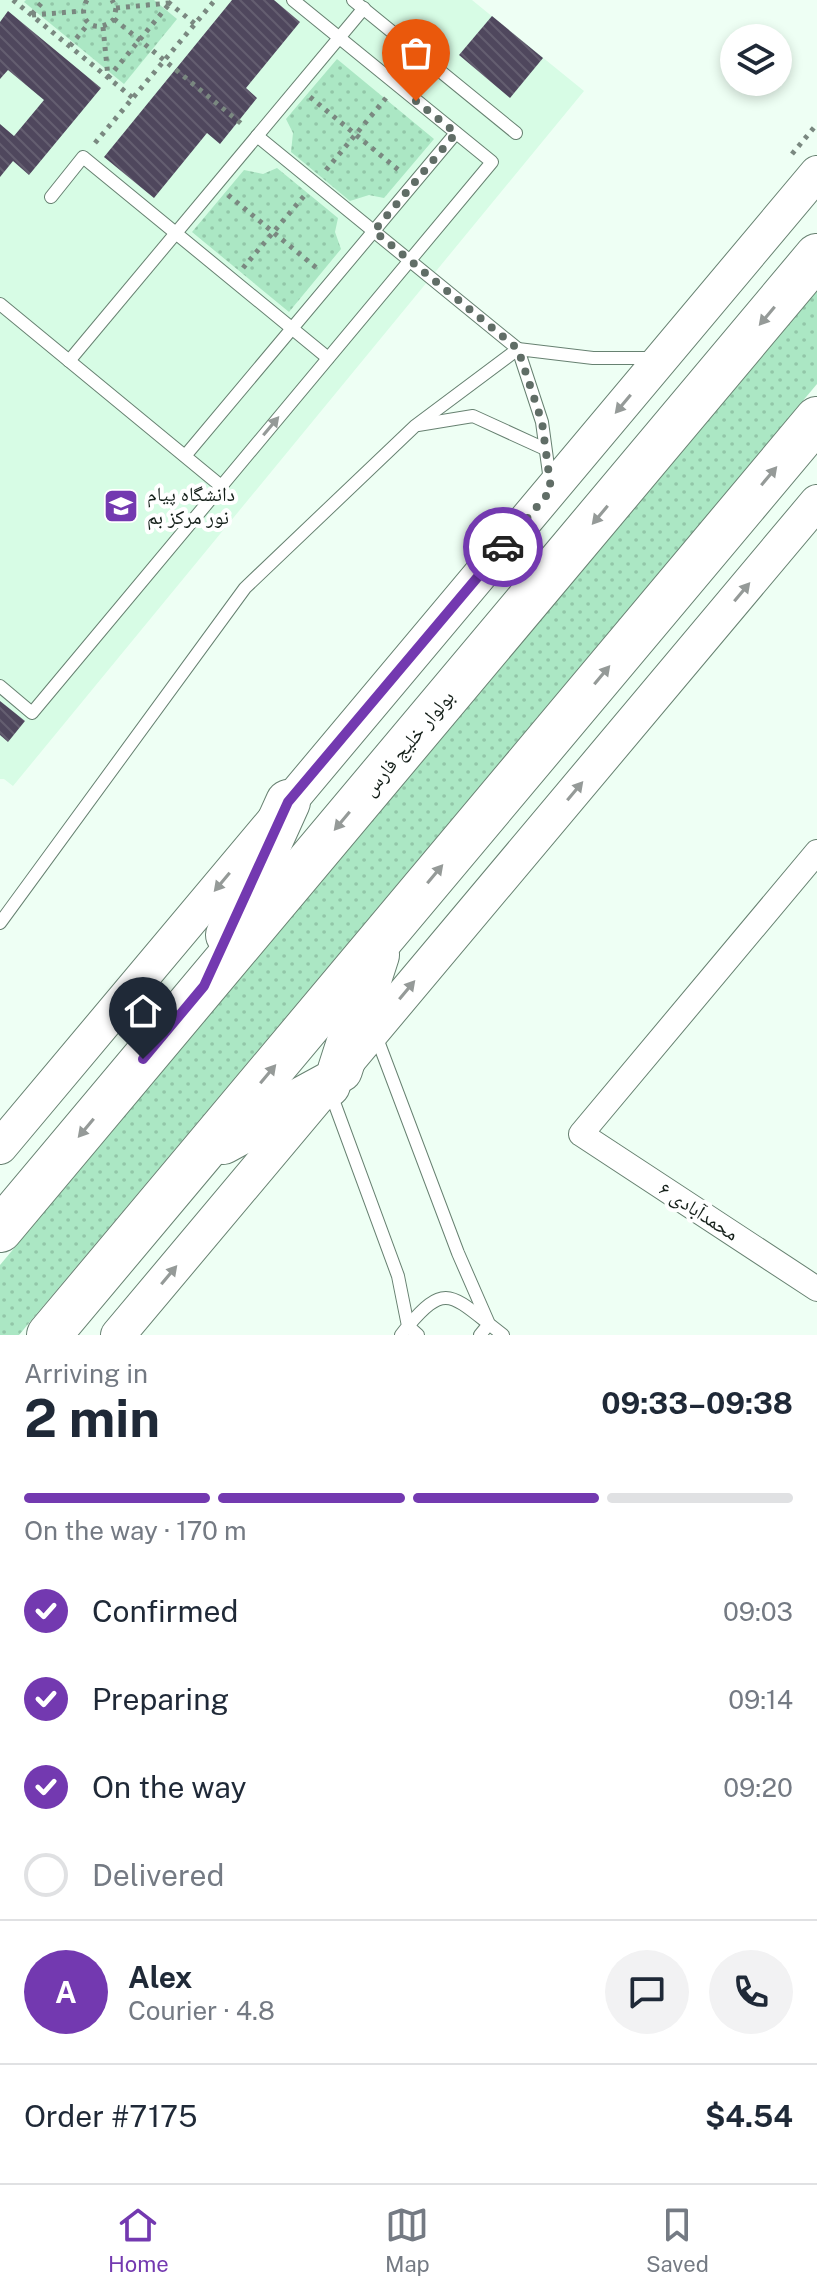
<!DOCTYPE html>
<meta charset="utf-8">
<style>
body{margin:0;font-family:"Public Sans","Noto Naskh Arabic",sans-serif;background:#f2f2f3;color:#1f2937;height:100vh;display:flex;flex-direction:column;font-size:30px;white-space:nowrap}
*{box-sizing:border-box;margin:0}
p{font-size:26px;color:#747a83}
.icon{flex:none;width:44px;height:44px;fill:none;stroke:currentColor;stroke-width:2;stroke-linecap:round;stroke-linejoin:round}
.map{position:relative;height:1335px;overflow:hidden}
.drawer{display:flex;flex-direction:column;background:#fff;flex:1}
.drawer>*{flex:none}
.controls{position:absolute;left:720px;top:24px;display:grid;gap:16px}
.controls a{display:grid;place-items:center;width:72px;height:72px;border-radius:50%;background:#fff;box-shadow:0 4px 12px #0003;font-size:40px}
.pin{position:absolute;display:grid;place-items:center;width:68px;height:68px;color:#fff;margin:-82px -34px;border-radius:50% 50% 50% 0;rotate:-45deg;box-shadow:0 0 8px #0007}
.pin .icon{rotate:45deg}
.courier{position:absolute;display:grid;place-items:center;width:80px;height:80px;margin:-40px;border:6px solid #7339b0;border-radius:50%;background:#fff;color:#222;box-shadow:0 2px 10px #0007}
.summary em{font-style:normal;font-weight:700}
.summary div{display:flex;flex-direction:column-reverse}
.summary{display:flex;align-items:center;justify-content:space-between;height:136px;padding:0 24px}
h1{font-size:52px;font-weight:700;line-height:60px}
.bar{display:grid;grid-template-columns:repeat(4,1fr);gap:12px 8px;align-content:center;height:96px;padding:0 24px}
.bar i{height:10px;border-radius:6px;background:#e0e1e3}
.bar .active{background:#7339b0}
.bar p{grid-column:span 4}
.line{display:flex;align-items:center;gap:20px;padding:0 24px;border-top:2px solid #e0e1e3}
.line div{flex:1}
.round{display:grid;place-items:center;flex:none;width:84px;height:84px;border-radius:42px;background:#f2f2f3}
ol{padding:0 24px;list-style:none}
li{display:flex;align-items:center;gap:24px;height:88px}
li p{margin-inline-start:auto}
li .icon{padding:8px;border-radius:50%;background:#7339b0;color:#fff;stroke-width:4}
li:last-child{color:#747a83}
li i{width:44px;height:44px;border:4px solid #e0e1e3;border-radius:50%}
.dock{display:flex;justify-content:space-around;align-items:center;height:112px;border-top:2px solid #e0e1e3;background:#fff;font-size:22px;color:#747a83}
.dock a{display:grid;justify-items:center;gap:4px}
.dock .active{color:#7339b0}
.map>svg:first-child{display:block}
.built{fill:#d7fce5}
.grass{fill:url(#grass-dots)}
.building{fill:url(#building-back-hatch)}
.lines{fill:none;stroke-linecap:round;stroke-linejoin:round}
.lane-casing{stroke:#678171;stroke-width:14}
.street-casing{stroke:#678171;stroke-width:26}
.secondary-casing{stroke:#678171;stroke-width:36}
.highway-casing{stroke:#678171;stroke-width:46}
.path{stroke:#7a8880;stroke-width:5;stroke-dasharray:4 6;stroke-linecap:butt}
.lane{stroke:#fff;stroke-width:12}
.street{stroke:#fff;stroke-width:24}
.secondary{stroke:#fff;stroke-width:34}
.highway{stroke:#fff;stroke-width:44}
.oneway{fill:#959a98}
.done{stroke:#606d66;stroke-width:8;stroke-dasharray:0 14.4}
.route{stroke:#7339b0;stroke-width:10}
.labels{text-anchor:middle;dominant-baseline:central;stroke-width:8;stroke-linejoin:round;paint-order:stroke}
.poi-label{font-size:20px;fill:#141f19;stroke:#fff;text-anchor:start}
.street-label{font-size:20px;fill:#141f19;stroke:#fff}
</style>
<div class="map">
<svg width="817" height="1335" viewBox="0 0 817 1335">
<defs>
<pattern id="grass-dots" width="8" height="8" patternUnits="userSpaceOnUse" patternTransform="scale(2)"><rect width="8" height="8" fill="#abe7c4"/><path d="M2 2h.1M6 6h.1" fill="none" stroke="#92c6a8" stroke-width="1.8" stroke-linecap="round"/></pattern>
<pattern id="building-back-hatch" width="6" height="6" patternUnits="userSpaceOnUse" patternTransform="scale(2)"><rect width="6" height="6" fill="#4f475d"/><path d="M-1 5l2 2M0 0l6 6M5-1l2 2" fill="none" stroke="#645e70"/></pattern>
</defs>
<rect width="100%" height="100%" fill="#eefff4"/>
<!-- built -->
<path class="built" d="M0 0H472L584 91 13 786 4 779H0Z"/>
<!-- grass -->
<g class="grass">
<path d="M26 0H154L177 19 124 84 24 2Z"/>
<path d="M337 59 434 139 384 198 369 195 350 201 291 152 293 133 286 119Z"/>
<path d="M277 168 338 218 335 232 341 249 289 312 192 232 244 170 263 174Z"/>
<path d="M817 291V384L19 1335H0V1265Z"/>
</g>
<!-- building -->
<g class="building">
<path d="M232 0H274L300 22 246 88 257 98 220 144 207 133 154 198 104 157Z"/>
<path d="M8 11 101 88 29 175 13 161 0 177V124L14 136 44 100 8 70 0 79V22Z"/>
<path d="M492 16 543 58 510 98 459 55Z"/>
<path d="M0 701 25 721 8 742 0 735Z"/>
</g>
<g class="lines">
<!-- lane casing -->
<g class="lane-casing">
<g id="lane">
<path d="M353 0 516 133"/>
<path d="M51 197 83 157 328 358"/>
<path d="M0 304 221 486"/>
<path d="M69 361 364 8"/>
<path d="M418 425 473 416 545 449"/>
<path d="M185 456 456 133"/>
<path d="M550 481 542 422 518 349 593 358H655"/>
<path d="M0 686 32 713 492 162 293 0"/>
<path d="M0 923 245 588 415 426 518 349 257 136"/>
<path d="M375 1033 458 1253 489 1324 503 1335"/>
<path d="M331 1094 398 1276 408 1326 401 1335"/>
<path d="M418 1335 408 1326C443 1285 450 1293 489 1324L480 1335"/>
</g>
</g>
<!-- street casing -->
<g class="street-casing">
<path id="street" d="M817 852 581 1134 817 1289"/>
</g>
<!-- secondary casing -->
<g class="secondary-casing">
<g id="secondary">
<path d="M0 1147 817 173"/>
<path d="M118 1335 817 502"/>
</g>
</g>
<!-- highway casing -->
<g class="highway-casing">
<g id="highway">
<path d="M228 935 288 802"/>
<path d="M340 1070 377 955"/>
<path d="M223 1142 328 1085"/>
<path d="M0 1230 817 256"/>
<path d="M49 1335 817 419"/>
</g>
</g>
<!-- path -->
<g class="path">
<path d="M13 0 133 98"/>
<path d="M87 0C75 21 97 36 114 19L116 8 112 0"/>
<path d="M168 2 195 24"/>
<path d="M116 8 169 3"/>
<path d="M32 14 44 0"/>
<path d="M32 15 83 11"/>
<path d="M114 19 243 125"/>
<path d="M103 27 108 77"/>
<path d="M70 46 89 23"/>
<path d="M108 78 170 3"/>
<path d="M310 97 401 172"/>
<path d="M95 143 215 0"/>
<path d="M792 154 817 124"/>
<path d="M326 170 386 98"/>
<path d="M228 195 319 270"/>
<path d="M243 268 304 196"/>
</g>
<!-- lane -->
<use href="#lane" class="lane"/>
<!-- street -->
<use href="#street" class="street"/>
<!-- secondary -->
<use href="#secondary" class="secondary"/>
<!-- highway -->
<use href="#highway" class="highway"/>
</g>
<!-- one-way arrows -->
<defs><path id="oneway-solid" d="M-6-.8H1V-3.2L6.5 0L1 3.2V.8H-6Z" transform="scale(2)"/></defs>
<g class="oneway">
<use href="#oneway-solid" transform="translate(767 316) rotate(130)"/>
<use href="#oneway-solid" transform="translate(623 404) rotate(130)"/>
<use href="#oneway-solid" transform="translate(271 426) rotate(-50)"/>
<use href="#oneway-solid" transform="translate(769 476) rotate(-50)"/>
<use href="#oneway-solid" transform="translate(600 515) rotate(130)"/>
<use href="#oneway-solid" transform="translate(742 592) rotate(-50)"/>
<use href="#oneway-solid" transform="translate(602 675) rotate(-50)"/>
<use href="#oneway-solid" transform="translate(575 791) rotate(-50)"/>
<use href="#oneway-solid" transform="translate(342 821) rotate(130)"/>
<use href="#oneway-solid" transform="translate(435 874) rotate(-50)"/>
<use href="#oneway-solid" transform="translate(222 882) rotate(130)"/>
<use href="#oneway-solid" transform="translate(407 990) rotate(-50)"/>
<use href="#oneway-solid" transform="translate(268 1074) rotate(-50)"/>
<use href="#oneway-solid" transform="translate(86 1128) rotate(130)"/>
<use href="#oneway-solid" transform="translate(169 1275) rotate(-50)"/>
</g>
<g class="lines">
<!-- done -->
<path class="done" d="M416 101 456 133 374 231 518 349 542 422 551 490 503 547"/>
<!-- route -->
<path class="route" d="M143 1059 204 986 288 802 503 547"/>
</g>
<!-- icons -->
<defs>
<g id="university-square" transform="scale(1.8)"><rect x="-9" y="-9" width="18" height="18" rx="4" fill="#7339b0" stroke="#fff"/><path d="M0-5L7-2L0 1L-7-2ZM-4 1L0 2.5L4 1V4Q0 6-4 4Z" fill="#fff"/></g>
</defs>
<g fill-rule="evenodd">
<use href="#university-square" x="121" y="506"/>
</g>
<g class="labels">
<!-- poi labels -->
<g class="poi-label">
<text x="147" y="494">دانشگاه پیام<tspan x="147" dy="23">نور مرکز بم</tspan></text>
</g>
<!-- street labels -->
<g class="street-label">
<text transform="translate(408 743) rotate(-50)">بولوار خلیج فارس</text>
<text transform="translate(699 1211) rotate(33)">محمدآبادی ۶</text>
</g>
</g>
</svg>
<div class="controls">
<a><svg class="icon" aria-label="layers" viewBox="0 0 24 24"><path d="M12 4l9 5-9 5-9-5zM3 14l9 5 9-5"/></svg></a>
</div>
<div class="pin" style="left:416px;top:101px;background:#ea580c"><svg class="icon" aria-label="bag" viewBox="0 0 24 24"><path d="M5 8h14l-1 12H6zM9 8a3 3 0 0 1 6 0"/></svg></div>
<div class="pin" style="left:143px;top:1059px;background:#1f2937"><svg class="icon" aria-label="home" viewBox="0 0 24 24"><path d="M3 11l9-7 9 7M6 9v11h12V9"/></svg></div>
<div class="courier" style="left:503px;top:547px"><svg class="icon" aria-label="car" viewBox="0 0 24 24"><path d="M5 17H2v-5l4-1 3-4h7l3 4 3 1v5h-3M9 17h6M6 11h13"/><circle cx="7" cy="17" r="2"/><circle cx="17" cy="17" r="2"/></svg></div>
</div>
<section class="drawer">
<div class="summary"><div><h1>2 min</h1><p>Arriving in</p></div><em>09:33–09:38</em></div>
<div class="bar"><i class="active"></i><i class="active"></i><i class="active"></i><i></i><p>On the way · 170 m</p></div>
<ol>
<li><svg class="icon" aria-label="check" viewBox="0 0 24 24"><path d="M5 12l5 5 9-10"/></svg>Confirmed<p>09:03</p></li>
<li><svg class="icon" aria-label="check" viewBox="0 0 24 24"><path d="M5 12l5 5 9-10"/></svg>Preparing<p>09:14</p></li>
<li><svg class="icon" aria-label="check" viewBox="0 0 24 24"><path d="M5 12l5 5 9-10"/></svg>On the way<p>09:20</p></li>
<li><i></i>Delivered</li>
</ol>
<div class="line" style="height:144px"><b class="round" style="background:#7339b0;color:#fff">A</b><div><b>Alex</b><p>Courier · 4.8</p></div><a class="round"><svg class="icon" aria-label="chat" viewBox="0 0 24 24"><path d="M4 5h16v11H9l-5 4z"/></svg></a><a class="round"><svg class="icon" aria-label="phone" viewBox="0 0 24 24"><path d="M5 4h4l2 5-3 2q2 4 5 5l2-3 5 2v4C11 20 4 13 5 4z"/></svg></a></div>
<div class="line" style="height:104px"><div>Order #7175</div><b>$4.54</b></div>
</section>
<nav class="dock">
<a class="active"><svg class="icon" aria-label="home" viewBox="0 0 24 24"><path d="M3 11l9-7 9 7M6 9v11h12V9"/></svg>Home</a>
<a><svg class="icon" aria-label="map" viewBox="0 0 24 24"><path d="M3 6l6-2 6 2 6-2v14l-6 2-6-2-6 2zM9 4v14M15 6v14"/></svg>Map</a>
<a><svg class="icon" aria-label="saved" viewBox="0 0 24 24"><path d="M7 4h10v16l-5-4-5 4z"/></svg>Saved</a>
</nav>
